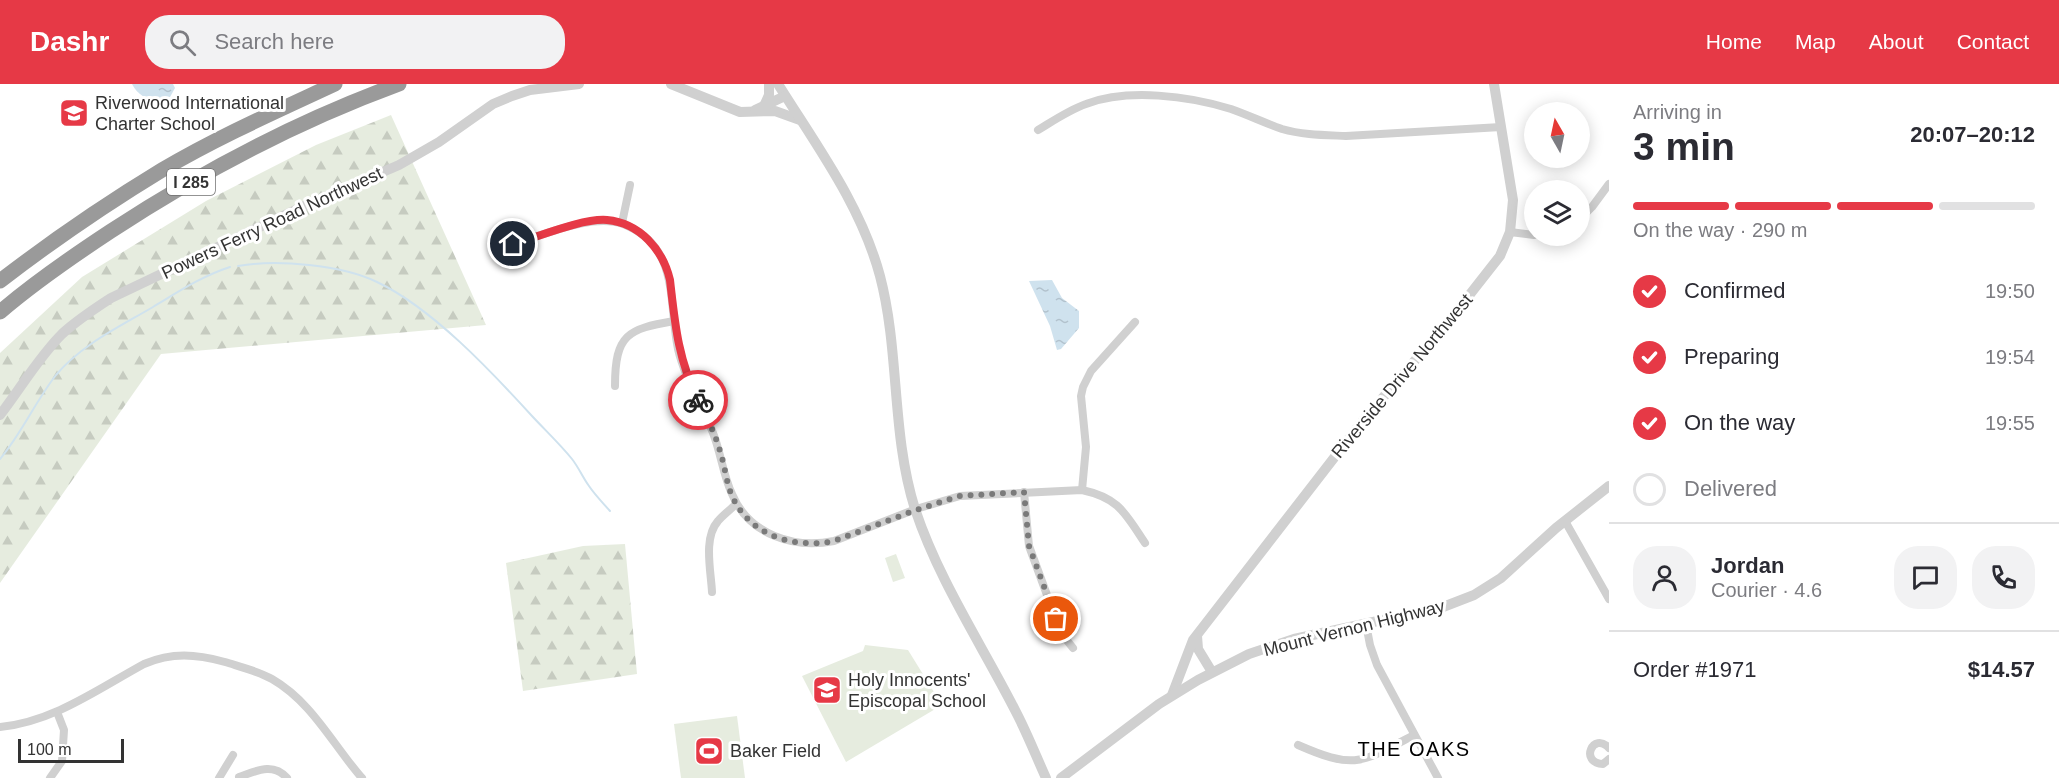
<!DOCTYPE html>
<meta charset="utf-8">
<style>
body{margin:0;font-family:Arial,sans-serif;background:#f2f2f3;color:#2b2b33;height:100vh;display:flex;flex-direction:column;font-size:22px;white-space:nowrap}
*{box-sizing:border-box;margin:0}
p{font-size:20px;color:#7c7c81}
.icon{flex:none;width:33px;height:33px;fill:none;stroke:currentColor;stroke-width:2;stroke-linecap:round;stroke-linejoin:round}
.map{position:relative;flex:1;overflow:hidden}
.panel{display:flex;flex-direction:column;background:#fff;width:450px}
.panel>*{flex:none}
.needle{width:39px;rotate:351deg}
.controls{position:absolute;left:1524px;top:18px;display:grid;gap:12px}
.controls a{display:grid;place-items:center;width:66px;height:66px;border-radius:50%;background:#fff;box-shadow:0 3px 15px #0003;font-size:30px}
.scale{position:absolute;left:18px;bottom:15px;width:106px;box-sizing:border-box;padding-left:6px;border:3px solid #333;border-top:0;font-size:16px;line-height:21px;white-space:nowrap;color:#333;-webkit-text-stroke:4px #fff;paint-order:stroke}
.pin{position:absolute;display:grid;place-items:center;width:51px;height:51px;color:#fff;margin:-26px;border:3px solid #fff;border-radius:50%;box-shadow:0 2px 6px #0007}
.courier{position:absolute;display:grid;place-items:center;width:60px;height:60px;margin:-30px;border:4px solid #e63946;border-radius:50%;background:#fff;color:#222;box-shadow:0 2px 8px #0007}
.head em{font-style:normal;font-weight:600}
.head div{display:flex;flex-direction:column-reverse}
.head{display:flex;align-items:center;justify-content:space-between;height:102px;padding:0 24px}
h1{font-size:39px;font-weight:600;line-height:45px}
.bar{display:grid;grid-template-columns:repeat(4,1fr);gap:9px 6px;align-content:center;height:72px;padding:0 24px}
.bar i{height:8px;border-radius:4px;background:#e1e1e2}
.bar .selected{background:#e63946}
.bar p{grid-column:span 4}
.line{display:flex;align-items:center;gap:15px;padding:0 24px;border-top:2px solid #e1e1e2}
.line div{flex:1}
.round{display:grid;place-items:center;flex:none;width:63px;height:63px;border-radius:24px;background:#f2f2f3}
ol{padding:0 24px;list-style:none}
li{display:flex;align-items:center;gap:18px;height:66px}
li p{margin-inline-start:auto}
li .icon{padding:6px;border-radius:50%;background:#e63946;color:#fff;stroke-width:4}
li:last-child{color:#7c7c81}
li i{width:33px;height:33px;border:3px solid #e1e1e2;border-radius:50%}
header{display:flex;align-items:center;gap:36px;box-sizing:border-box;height:84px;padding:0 30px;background:#e63946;color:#fff}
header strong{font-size:28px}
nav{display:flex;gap:33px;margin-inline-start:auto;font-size:21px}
.search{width:420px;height:54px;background:#f2f2f3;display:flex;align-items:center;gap:15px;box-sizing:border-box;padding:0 21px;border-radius:24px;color:#7c7c81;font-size:22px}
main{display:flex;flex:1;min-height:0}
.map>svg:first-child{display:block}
.forest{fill:url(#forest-firs)}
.garden{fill:#e6ecdf}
.water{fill:url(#water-ripples)}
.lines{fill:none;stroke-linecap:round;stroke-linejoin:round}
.stream{stroke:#cfe2ee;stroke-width:2}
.minor{stroke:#d0d0d0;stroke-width:8}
.tertiary{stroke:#d0d0d0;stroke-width:10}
.motorway{stroke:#9a9a9a;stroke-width:15}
.done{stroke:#7a7a7a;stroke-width:6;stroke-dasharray:0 10.8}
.route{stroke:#e63946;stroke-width:8}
.labels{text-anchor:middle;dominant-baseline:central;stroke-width:6;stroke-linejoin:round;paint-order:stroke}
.shield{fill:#fff;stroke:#707070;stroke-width:1.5}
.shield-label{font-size:16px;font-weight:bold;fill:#333}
.poi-label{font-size:18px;fill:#333;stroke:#fff;text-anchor:start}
.street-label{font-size:18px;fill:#333;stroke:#fff}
.neighbourhood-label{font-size:20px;letter-spacing:1.5px;fill:#000;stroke:#fff}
</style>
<header>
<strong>Dashr</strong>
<div class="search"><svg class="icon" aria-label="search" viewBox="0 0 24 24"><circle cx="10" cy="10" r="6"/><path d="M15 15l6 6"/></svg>Search here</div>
<nav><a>Home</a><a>Map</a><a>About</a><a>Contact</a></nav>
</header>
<main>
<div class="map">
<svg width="1609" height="694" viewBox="0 0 1609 694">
<defs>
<pattern id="forest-firs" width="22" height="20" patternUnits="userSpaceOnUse" patternTransform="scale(1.5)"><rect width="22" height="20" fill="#e6ecdf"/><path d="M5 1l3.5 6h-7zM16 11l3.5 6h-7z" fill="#c6cbc0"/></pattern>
<pattern id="water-ripples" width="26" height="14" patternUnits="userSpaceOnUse" patternTransform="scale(1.5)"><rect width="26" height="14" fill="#cfe2ee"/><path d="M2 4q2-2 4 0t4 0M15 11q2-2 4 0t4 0" fill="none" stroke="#b2c2cd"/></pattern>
</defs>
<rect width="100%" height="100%" fill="#fff"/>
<!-- forest -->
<g class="forest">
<path d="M391 31 486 241 161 270 0 499V269L82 193 206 117 316 61Z"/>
<path d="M625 460 637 590 523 607 506 479 583 462Z"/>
</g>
<!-- garden -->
<g class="garden">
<path d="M896 470 905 494 893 498 885 474Z"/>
<path d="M865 561 908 566 942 621 846 678 802 592 863 567Z"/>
<path d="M737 632 745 694H681L674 640Z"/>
</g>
<!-- water -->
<g class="water">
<path d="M132 0H173L175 4 170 13C154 17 140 16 132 0Z"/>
<path d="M1052 196 1062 214 1079 227V244L1061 265 1057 266 1050 242 1029 197Z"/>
</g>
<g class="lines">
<!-- stream -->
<g class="stream">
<path d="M238 182C277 175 342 181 377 198 432 224 491 287 532 332 545 346 560 360 572 375 579 384 583 394 589 402 595 411 603 419 610 427"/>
<path d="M0 375C22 349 35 318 56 291 81 261 119 243 153 223 178 208 202 192 230 183"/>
</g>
<!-- minor -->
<g class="minor">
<path d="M1038 46C1053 37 1069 26 1086 20 1128 4 1189 12 1231 25 1248 31 1265 39 1282 45 1303 51 1324 51 1346 52L1501 43"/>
<path d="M1580 135 1592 123 1609 100"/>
<path d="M622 139 630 101"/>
<path d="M1510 148 1534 151"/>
<path d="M513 160C544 151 592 129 623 140 680 162 668 217 678 265 685 295 702 321 713 349 721 369 723 391 732 410 749 451 794 465 834 457L916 425 960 412 1082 406C1119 414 1125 429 1145 459"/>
<path d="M615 302C615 250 628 245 674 237"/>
<path d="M1082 406 1086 363 1081 312 1083 303 1091 287 1135 238"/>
<path d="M1024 408 1029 462 1061 549 1073 564"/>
<path d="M1565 437 1609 515"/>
<path d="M712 508C711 487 703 454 718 437 723 431 730 426 736 420"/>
<path d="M1366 540 1370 561 1377 581 1438 694"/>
<path d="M0 643C53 638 98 605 144 580 172 568 196 570 225 578 241 583 258 587 272 595 312 618 333 661 362 694"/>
<path d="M1298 661C1355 686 1361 679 1414 651"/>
<path d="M1609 664C1593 647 1579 679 1603 680L1609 675"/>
<path d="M239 693C256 687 273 678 287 694"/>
<path d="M50 694 62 677 64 646 57 628"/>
<path d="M219 694 233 671"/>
</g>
<!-- tertiary -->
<g class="tertiary">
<path d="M671 0 740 28 775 27 800 36"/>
<path d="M778 0C816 61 861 121 880 192 900 268 891 349 915 425 939 497 982 561 1016 628 1027 649 1036 672 1046 694"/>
<path d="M764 22 769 11V0"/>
<path d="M755 26 785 12"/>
<path d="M0 331C21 304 38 274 62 250 77 236 94 225 111 214L304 122 399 81 439 58 493 20 512 12 530 6 579 0"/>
<path d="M1197 552 1198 565 1212 588"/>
<path d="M1172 611 1193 556 1361 339 1449 237 1500 172 1510 148 1513 116 1494 0"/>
<path d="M1061 694 1159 620 1198 596 1249 570 1294 555 1443 523 1474 511 1501 494 1556 444 1609 402"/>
</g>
<!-- motorway -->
<g class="motorway">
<path d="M0 197C52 157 106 120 162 86 218 53 277 27 335 0"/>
<path d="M0 228C35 198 73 172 111 147 201 88 298 37 399 0"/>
</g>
</g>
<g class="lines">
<!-- done -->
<path class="done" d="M698 316C706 332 715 349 720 367 725 382 726 398 732 412 750 452 794 465 834 457L916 426 960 412 1024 408 1029 462 1056 535"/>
<!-- route -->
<path class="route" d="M513 160C538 153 582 134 607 136 640 139 663 166 670 196 675 240 678 275 698 316"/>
</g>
<!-- icons -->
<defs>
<g id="school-square" transform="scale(1.5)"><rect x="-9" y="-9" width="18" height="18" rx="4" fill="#e63946" stroke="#fff"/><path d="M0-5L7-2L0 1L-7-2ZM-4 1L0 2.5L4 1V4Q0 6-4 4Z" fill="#fff"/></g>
<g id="stadium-square" transform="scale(1.5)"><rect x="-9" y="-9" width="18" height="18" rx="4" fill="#e63946" stroke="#fff"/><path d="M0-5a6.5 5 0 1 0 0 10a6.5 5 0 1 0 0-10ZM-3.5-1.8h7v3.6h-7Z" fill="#fff"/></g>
</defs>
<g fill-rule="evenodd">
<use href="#school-square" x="74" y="29"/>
<use href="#school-square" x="827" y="606"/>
<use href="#stadium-square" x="709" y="667"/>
</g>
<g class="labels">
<!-- shield labels -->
<rect class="shield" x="167" y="85" width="48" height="26" rx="4.5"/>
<g class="shield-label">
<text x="191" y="98">I 285</text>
</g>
<!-- poi labels -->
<g class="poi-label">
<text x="95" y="19">Riverwood International<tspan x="95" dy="21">Charter School</tspan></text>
<text x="848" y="596">Holy Innocents'<tspan x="848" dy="21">Episcopal School</tspan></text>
<text x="730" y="667">Baker Field</text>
</g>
<!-- street labels -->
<g class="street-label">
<text transform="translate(272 139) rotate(-25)">Powers Ferry Road Northwest</text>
<text transform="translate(1402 292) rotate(-50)">Riverside Drive Northwest</text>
<text transform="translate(1354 544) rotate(-14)">Mount Vernon Highway</text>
</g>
<!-- neighbourhood labels -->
<g class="neighbourhood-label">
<text x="1414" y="665">THE OAKS</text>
</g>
</g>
</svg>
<div class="controls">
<a><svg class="needle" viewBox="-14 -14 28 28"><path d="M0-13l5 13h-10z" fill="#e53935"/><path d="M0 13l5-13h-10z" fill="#7c7c81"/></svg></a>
<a><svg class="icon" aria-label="layers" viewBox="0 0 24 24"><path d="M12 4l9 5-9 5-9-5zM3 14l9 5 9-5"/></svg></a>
</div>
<div class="scale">100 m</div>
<div class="pin" style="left:1056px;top:535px;background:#ea580c"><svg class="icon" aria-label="bag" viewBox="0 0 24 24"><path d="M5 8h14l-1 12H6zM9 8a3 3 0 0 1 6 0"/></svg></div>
<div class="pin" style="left:513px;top:160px;background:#1f2937"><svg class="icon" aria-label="home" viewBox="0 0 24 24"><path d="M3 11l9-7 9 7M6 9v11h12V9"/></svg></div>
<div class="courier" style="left:698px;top:316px"><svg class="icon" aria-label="bike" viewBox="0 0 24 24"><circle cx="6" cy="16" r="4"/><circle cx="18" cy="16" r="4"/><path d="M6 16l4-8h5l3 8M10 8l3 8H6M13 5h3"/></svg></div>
</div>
<section class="panel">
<div class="head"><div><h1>3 min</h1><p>Arriving in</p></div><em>20:07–20:12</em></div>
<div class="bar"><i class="selected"></i><i class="selected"></i><i class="selected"></i><i></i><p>On the way · 290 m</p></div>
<ol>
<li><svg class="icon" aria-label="check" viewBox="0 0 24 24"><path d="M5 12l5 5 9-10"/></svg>Confirmed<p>19:50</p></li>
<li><svg class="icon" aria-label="check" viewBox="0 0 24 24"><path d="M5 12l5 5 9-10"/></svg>Preparing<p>19:54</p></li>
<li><svg class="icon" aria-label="check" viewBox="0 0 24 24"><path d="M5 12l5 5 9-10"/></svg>On the way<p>19:55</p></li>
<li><i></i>Delivered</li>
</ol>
<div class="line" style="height:108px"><a class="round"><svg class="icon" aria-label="person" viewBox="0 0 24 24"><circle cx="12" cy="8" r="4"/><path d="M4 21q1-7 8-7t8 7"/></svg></a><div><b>Jordan</b><p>Courier · 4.6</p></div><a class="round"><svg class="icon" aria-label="chat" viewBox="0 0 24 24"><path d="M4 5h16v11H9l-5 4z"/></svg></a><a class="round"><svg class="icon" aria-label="phone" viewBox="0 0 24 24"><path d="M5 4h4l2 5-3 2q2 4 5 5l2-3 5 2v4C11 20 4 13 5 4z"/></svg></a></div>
<div class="line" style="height:78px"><div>Order #1971</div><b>$14.57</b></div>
</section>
</main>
